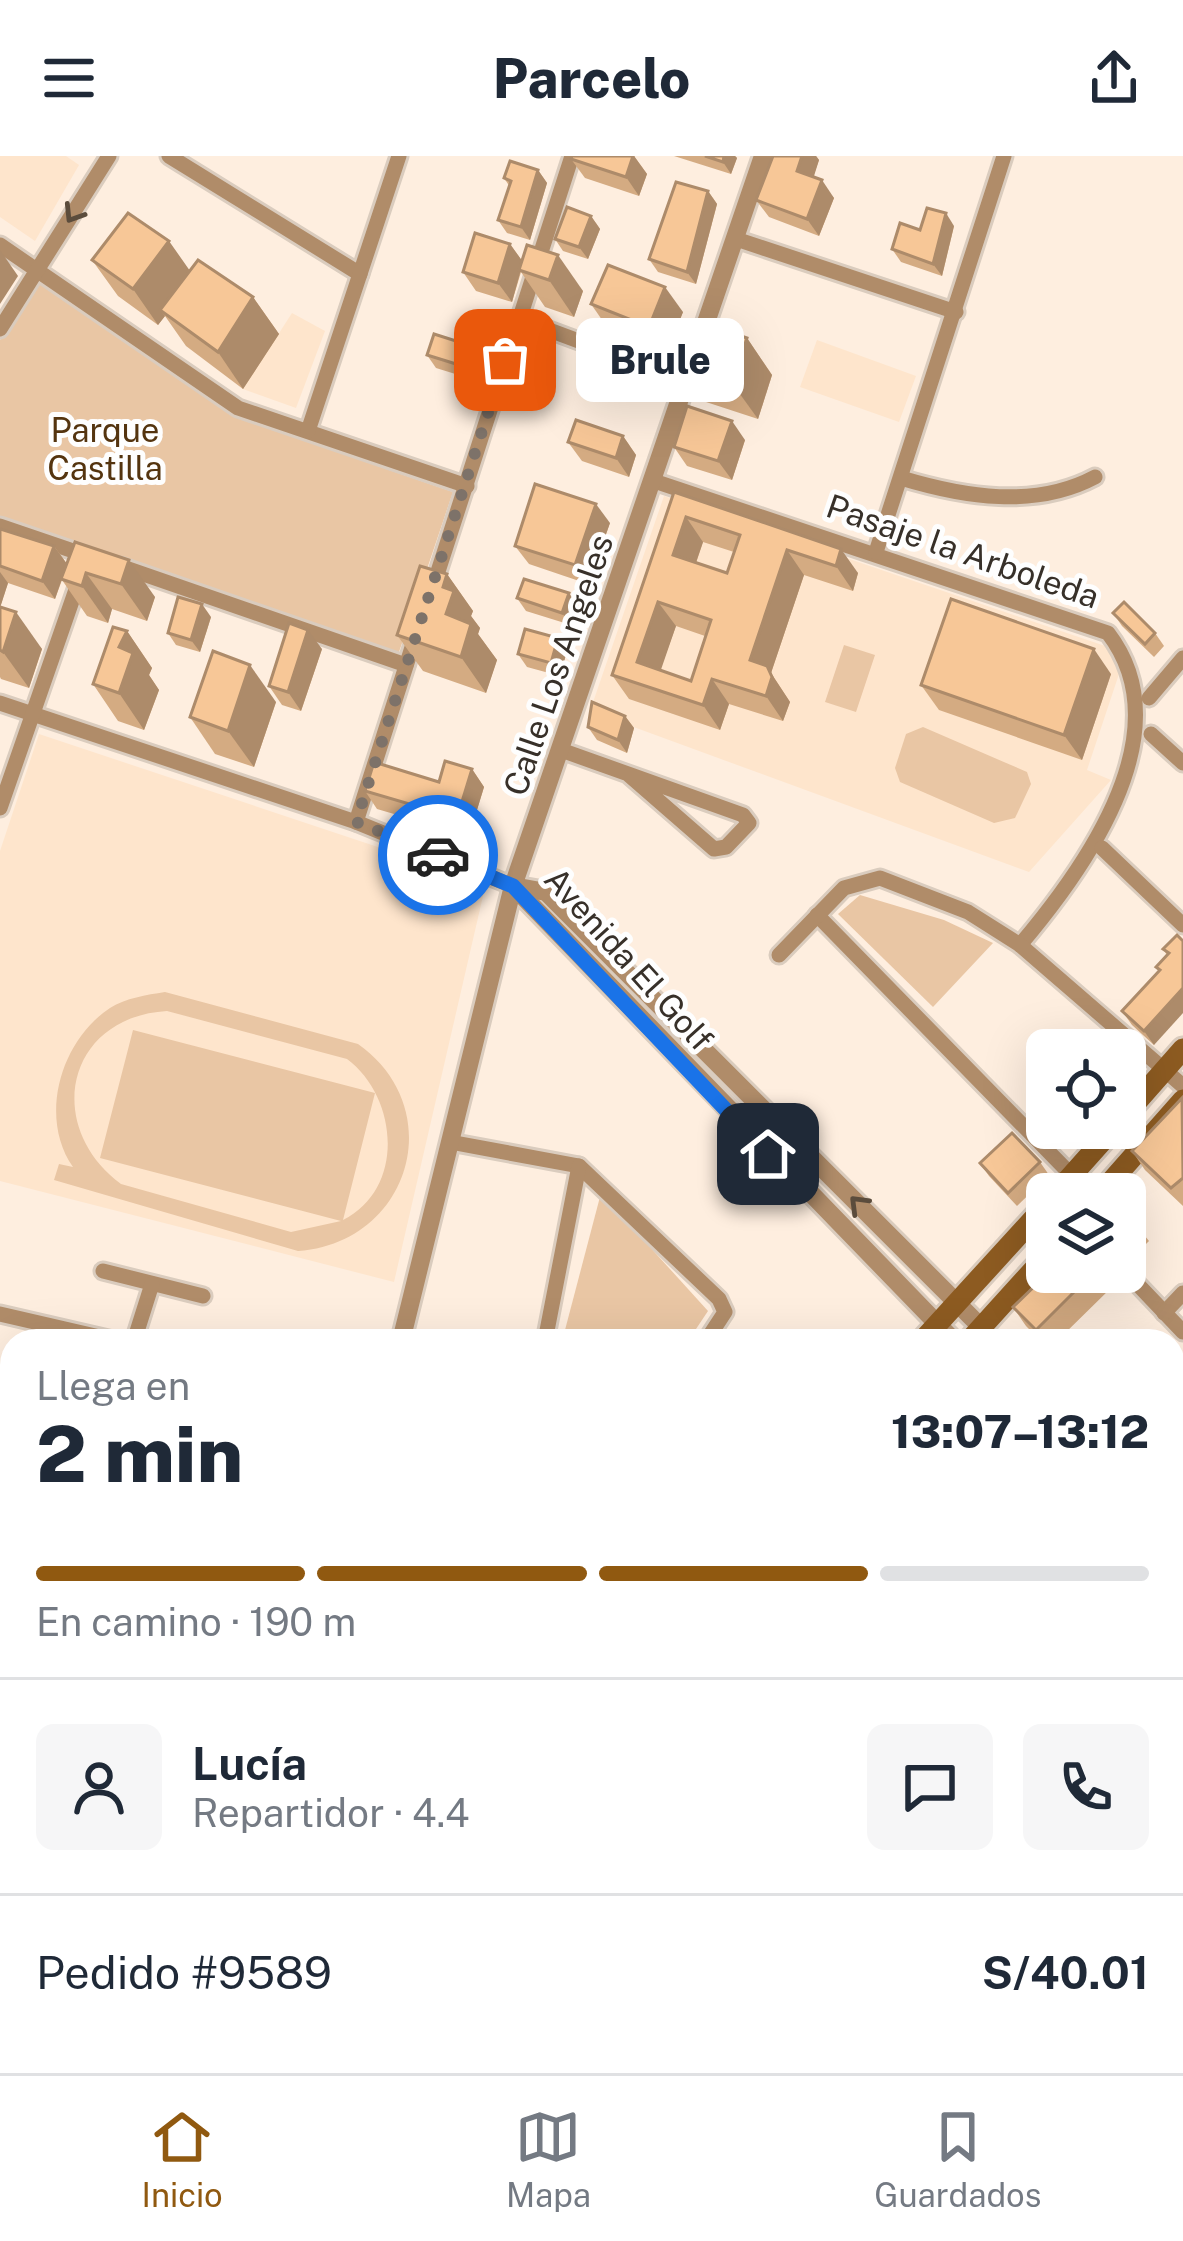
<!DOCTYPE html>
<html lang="es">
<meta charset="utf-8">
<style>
body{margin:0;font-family:"Public Sans",sans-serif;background:#f6f6f7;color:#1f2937;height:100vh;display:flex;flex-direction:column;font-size:45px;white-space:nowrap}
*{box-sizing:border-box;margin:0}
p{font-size:39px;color:#747a83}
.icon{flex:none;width:66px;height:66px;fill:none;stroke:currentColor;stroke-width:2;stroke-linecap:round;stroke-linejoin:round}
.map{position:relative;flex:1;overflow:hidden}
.side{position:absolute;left:0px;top:1173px;width:1185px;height:744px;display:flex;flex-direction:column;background:#fff;border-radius:36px 36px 0 0;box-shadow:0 12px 48px #0002}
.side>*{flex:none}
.controls{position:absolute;left:1026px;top:873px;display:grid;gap:24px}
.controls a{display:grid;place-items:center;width:120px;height:120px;border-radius:18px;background:#fff;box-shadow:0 12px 48px #0002;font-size:60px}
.pin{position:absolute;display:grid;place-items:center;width:102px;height:102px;color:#fff;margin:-51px;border-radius:24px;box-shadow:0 6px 18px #0006}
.courier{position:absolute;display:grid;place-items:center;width:120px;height:120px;margin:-60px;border:9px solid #1a73e8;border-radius:50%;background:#fff;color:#222;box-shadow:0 3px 15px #0007}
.bubble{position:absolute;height:84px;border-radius:18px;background:#fff;box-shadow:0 12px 48px #0002;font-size:39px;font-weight:800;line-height:84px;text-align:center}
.overview em{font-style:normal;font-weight:800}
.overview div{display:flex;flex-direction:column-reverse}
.overview{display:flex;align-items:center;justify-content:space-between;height:204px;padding:0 36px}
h1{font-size:78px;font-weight:800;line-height:90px}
.bar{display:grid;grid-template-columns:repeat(4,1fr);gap:18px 12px;align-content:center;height:144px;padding:0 36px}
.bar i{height:15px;border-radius:9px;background:#e0e1e3}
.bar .current{background:#905910}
.bar p{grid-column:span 4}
.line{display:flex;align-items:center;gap:30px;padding:0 36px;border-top:3px solid #e0e1e3}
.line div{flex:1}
.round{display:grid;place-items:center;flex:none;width:126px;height:126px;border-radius:18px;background:#f6f6f7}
header{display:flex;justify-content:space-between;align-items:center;height:156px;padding:0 36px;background:#fff;font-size:54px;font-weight:800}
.dock{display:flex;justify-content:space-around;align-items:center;height:168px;border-top:3px solid #e0e1e3;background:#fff;font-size:33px;color:#747a83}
.dock a{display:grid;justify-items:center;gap:6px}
.dock .current{color:#905910}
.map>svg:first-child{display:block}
.built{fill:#fee5cc}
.green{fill:#e9c6a4;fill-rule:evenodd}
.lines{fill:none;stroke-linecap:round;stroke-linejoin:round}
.minor-casing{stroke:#daccbe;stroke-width:21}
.tertiary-casing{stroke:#daccbe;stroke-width:24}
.secondary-casing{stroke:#daccbe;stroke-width:27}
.primary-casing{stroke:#daccbe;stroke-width:30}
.minor{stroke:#b08c69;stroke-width:15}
.tertiary{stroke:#b08c69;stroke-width:18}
.secondary{stroke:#8d5b21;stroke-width:21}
.primary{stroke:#644119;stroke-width:24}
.wall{fill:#d4ab82;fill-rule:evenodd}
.shaded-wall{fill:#ad8b6a}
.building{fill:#f7c797;stroke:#ad8b6a;stroke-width:3;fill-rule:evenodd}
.oneway{stroke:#5b4c3c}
.done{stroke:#7d7269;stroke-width:12;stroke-dasharray:0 21.6}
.route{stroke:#1a73e8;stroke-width:15}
.labels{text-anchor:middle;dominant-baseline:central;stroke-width:10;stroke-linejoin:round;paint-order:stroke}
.park-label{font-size:33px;fill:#54340f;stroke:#fefefe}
.street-label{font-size:33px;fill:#373029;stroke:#fefefe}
</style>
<header><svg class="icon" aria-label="menu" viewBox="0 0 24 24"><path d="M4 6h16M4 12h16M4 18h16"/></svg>Parcelo<svg class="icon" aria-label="share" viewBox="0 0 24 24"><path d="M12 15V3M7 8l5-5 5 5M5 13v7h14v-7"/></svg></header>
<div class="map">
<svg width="1183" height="1917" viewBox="0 0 1183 1917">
<rect width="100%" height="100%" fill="#feeedf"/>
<!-- built -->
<g class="built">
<path d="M0 0H66L79 9 35 85 0 61Z"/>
<path d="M292 157 325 175 296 252 243 233Z"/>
<path d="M817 184 916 220 899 266 800 231Z"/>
<path d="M664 340 1111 492 1122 509 1087 614 1111 624 1029 716 590 555Z"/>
<path d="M39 578 486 727 394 1126 0 1025V695Z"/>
</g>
<!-- green -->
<g class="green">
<path d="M37 125 236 261 453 336 398 499 0 362V184Z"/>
<path d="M844 489 875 499 856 556 825 546Z"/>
<path d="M923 571 1027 616 1031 628 1015 662 994 667 900 626 895 612 906 578Z"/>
<path d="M860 739 944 764 993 787 933 851 838 758Z"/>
<path d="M165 836 358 888C450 953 410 1087 298 1095L54 1024 59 1008 73 1011C38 961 61 884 110 852 126 842 146 839 165 836ZM167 855 347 903C398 941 406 1032 343 1064L375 937 133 874 100 1002 341 1065 291 1076 121 1028C43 970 66 861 167 855Z"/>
<path d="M601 1037 708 1155 688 1185H615L565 1174Z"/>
<path d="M0 1369 12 1373V1418L0 1414Z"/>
<path d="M1173 1731 1183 1734 1182 1888 1173 1885Z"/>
<path d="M672 1905H795L831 1917H662Z"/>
</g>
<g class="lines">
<!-- minor casing -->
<g class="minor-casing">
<g id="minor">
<path d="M169 0 360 118"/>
<path d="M736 83 956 156"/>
<path d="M0 89 238 252 467 330"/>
<path d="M517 162 686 225"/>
<path d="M0 173 109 0"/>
<path d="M308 275 399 0"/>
<path d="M901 322C964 341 1035 353 1095 321"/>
<path d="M654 325 1108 477C1183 575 1087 710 1020 789"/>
<path d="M0 370 91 401"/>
<path d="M876 396 1004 0"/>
<path d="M120 410 406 509"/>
<path d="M433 431 572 0"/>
<path d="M1149 542 1183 502"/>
<path d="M0 547 356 666 513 730"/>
<path d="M1151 578 1183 607"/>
<path d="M561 594 743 659 749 667 726 691 714 693 629 619"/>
<path d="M0 652 80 422"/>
<path d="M356 666 415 482"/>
<path d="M1102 692 1183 769"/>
<path d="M817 759 1090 1038"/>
<path d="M779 799 844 732 880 722 968 756 1020 789 1183 930"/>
<path d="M450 986 579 1010 719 1143 725 1156 706 1185"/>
<path d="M103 1115 203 1140"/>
<path d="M1125 1115 1183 1176"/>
<path d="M1164 1157 1183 1137"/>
<path d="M0 1158 117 1185"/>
<path d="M134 1185 152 1128"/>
<path d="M545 1185 579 1010"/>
<path d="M0 1356 12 1360"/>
<path d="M0 1429 12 1433"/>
<path d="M1173 1504 1183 1494"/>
<path d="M1173 1700 1183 1711"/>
<path d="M0 1722 12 1727"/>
<path d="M0 1844 12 1850"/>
<path d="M157 1905 187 1917"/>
<path d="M438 1905 454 1910 466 1905"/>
<path d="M253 1917 258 1905"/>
<path d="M622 1917 629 1905"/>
</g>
</g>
<!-- tertiary casing -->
<g class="tertiary-casing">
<g id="tertiary">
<path d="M513 730 546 736 982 1172"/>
<path d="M513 730 954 1185"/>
<path d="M401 1185 513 730 763 0"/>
<path d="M579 1917 588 1905"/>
</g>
</g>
<!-- secondary casing -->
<g class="secondary-casing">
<g id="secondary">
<path d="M1125 959 1183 893"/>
<path d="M1055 1038 1114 972"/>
<path d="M1100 1038 1183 944"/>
<path d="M922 1185 1047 1048"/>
<path d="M969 1185 1047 1099"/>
<path d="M1173 1371 1183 1381"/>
<path d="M1173 1411 1183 1421"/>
</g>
</g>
<!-- primary casing -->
<g class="primary-casing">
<g id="primary">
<path d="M0 1568 12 1574"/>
<path d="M865 1905 907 1917"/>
<path d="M961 1905 1006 1917"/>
</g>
</g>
<!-- minor -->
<use href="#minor" class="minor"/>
<!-- tertiary -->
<use href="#tertiary" class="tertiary"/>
<!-- secondary -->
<use href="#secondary" class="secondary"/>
<!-- primary -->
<use href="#primary" class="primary"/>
</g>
<!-- wall -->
<g class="wall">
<path d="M634 0 647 18 639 40 585 22 571 3Z"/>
<path d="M674 0H735L737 2 731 18Z"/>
<path d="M773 0H816L819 4 813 21 834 42 819 80 769 61 756 44Z"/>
<path d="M538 14 547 27 530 84 507 77 498 64 510 31 504 22Z"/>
<path d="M708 35 717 48 696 128 658 116 649 103Z"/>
<path d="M591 60 600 73 588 103 563 95 555 83Z"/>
<path d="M954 70 942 120 901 106 892 93Z"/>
<path d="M510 88 522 105 583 135 574 161 545 151 521 116 512 146 476 135 463 116Z"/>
<path d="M92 104 190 115 253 141 279 178 243 233 186 190 165 160 158 169 118 140Z"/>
<path d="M591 148 683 156 667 196 609 174Z"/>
<path d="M747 182 772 219 758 263 706 246 680 210Z"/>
<path d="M427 199 484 204 478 225 436 212Z"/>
<path d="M623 280 636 299 629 321 582 305 568 286Z"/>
<path d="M745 284 732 324 687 310 674 291Z"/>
<path d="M674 336 858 417 853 435 804 419 771 517 790 546 783 565 729 548 720 574 629 543 612 519ZM703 386 734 396 727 417 696 407ZM676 470 705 480 691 525 660 514Z"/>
<path d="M610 367 588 428 529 408 515 390Z"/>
<path d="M0 373 54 390 67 408 75 386 155 441 147 465 112 453 108 467 87 460 62 424 55 443 8 427 0 451 42 493 29 532 1 523 0 521Z"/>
<path d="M447 418 473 455 471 460 480 472 478 478 497 504 486 537 423 515 397 479Z"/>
<path d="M517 442 578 450 571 469 526 455Z"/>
<path d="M1113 457 1155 477 1164 490 1154 501 1122 470Z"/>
<path d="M211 461 200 496 176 489 168 477Z"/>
<path d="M127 475 152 512 149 519 159 534 144 574 118 565 93 528Z"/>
<path d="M322 493 301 555 282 549 269 530Z"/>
<path d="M567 495 560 520 527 511 518 498Z"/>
<path d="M1111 518 1082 604 939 554 921 529Z"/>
<path d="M276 546 254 611 215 598 190 561Z"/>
<path d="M625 560 634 572 627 597 597 584 588 571Z"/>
<path d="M472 613 484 631 469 680 377 653 365 635 439 626Z"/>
<path d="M1183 785 1154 889 1132 869 1122 855 1159 815 1156 811 1167 799 1163 793Z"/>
<path d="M1125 902 1134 916 1125 925Z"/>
<path d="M1183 943V1050L1145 1014 1132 995Z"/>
<path d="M1040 1006 1049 1019 1017 1050 989 1020 980 1007Z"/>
<path d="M1125 1056 1149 1085 1134 1100 1125 1091Z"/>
<path d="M1037 1115 1103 1116 1113 1130 1057 1185H1041L1026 1170 1013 1151 1042 1122Z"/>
<path d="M1173 1264 1183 1275V1345L1173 1334Z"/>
<path d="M1173 1733 1183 1744V1789L1173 1798Z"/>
</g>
<!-- shaded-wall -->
<g class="shaded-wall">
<path d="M634 0 647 18 639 40 626 21Z"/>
<path d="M724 0H735L737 2 731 18 723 6Z"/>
<path d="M802 0H816L819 4 810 33 797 15Z"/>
<path d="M538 14 547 27 530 84 521 71Z"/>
<path d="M822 24 834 42 819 80 807 63Z"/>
<path d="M708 35 717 48 696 128 687 116Z"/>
<path d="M946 57 954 70 942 120 933 108Z"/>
<path d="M591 60 600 73 588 103 579 91Z"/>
<path d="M169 85 195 122 160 154 165 160 158 169 133 133Z"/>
<path d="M510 88 523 106 512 146 498 127Z"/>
<path d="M0 94 18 120 0 148Z"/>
<path d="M558 99 583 135 574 161 549 124Z"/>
<path d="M665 131 683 156 667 196 649 171Z"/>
<path d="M253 141 279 178 243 233 218 196Z"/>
<path d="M747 182 772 219 758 263 732 227Z"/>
<path d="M475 191 484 204 478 225 469 212Z"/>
<path d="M732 265 745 284 732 324 718 305Z"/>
<path d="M623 280 636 299 629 321 616 302Z"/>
<path d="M596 348 610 367 588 428 575 409Z"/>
<path d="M686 361 703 386 690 424 673 399Z"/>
<path d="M54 390 67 408 55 443 42 425Z"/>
<path d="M841 393 858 417 853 435 836 410Z"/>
<path d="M787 394 804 419 771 517 790 546 783 565 766 540 750 504Z"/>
<path d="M129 404 155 441 147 465 121 428Z"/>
<path d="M0 416 8 427 0 452Z"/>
<path d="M86 417 112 453 108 467 82 430Z"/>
<path d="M447 418 473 455 471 460 480 472 478 478 497 504 486 537 461 501 446 458 443 431Z"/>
<path d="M569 437 578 450 571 469 562 457Z"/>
<path d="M658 446 676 470 655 531 637 506Z"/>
<path d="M202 448 211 461 200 496 191 484Z"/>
<path d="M16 456 42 493 29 532 3 496Z"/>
<path d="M308 474 322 493 301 555 288 536Z"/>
<path d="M127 475 152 512 149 519 159 534 144 574 119 537V491Z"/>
<path d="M558 482 567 495 560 520 551 507Z"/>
<path d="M1094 493 1111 518 1082 604 1064 579Z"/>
<path d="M250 509 276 546 254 611 228 575Z"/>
<path d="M712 523 729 548 720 574 703 549Z"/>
<path d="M625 560 634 572 627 597 618 584Z"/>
<path d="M472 613 484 631 469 680 457 662Z"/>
<path d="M1183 832V857L1154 889 1144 875Z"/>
</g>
<!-- building -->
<g class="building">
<path d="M572 0H633L626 21 571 3Z"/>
<path d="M705 0H724L723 6Z"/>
<path d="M773 0H802L797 15 822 24 807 63 756 44Z"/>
<path d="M510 5 538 14 521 71 498 64 511 25 504 22Z"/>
<path d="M676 26 708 35 687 116 649 103Z"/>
<path d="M567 51 591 60 579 91 555 83Z"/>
<path d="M927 52 946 57 933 108 892 93 900 67 920 74Z"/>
<path d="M128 57 169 85 133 133 92 104Z"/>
<path d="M475 77 510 88 498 127 463 116Z"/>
<path d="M527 89 558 99 549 124 519 114Z"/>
<path d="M198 104 253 141 218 196 160 154Z"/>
<path d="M608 109 665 131 649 171 591 148Z"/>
<path d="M695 164 747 182 732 227 680 210Z"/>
<path d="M434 178 475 191 469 212 427 199Z"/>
<path d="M687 250 732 265 718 305 674 291Z"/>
<path d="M576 264 623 280 616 302 568 286Z"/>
<path d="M535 328 596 348 575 409 515 390Z"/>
<path d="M674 336 841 393 836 410 787 394 750 504 767 510 772 521 766 540 712 523 703 549 612 519ZM686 361 740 379 727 417 673 399ZM658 446 711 464 691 525 637 506Z"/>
<path d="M0 373 54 390 42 425 0 410Z"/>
<path d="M75 386 129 404 121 428 86 417 82 430 61 423Z"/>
<path d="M420 410 447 418 443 431 454 435 446 458 471 468 461 501 397 479Z"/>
<path d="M524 423 569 437 562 457 517 442Z"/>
<path d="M178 441 202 448 191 484 168 477Z"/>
<path d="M951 443 1094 493 1064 579 921 529Z"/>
<path d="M1124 446 1155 477 1145 488 1113 457Z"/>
<path d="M0 451 16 456 3 496 0 494Z"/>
<path d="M289 467 308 474 288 536 269 530Z"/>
<path d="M113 471 127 475 119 491 133 497 119 537 93 528Z"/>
<path d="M525 473 558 482 551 507 518 498Z"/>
<path d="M213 495 250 509 228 575 190 561Z"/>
<path d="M592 546 625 560 618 584 588 571Z"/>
<path d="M445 605 472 613 457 662 365 635 374 606 439 626Z"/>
<path d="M1177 779 1183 785V832L1144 875 1122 855 1160 814 1156 811 1169 797 1163 793Z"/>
<path d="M1104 882 1116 894H1095Z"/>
<path d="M1182 942 1183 1022 1171 1032 1132 995Z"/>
<path d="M1012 977 1040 1006 1008 1037 980 1007Z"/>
<path d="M1125 1056 1140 1073 1125 1087Z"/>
<path d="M1047 1105V1116H1094L1036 1174 1013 1151 1043 1122 1037 1115Z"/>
<path d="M1173 1264 1183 1275V1330L1178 1335 1173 1329Z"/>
<path d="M1173 1733 1183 1744V1758L1173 1767Z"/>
</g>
<!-- one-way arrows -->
<defs><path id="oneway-chevron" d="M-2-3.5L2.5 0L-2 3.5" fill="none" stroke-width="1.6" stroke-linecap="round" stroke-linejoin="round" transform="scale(3)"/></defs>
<g class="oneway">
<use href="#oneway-chevron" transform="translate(73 58) rotate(122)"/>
<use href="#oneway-chevron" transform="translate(858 1048) rotate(-135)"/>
</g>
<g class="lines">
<!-- done -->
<path class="done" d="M438 699 356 666 505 204"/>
<!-- route -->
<path class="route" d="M438 699 513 730 768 998"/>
</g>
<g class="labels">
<!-- park labels -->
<g class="park-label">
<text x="105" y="274">Parque<tspan x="105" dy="38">Castilla</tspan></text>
</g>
<!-- street labels -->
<g class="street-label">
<text transform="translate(963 395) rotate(19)">Pasaje la Arboleda</text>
<text transform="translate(558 509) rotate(-71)">Calle Los Angeles</text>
<text transform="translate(629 803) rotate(48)">Avenida El Golf</text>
</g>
</g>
</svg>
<div class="controls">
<a><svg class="icon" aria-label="locate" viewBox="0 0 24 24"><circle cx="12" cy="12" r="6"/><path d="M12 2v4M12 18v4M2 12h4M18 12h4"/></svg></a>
<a><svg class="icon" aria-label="layers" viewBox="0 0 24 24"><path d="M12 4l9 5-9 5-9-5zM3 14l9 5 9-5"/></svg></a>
</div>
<div class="pin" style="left:505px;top:204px;background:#ea580c"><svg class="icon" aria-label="bag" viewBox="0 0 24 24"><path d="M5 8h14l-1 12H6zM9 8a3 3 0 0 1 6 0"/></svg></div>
<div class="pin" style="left:768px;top:998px;background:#1f2937"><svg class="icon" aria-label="home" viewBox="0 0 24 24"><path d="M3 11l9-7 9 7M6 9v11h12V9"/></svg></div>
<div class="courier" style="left:438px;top:699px"><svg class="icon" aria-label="car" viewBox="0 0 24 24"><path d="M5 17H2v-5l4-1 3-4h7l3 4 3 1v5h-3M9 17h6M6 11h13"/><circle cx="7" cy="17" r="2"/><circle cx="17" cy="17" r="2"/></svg></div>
<div class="bubble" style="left:576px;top:162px;width:168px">Brule</div>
<section class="side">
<div class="overview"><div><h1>2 min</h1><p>Llega en</p></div><em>13:07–13:12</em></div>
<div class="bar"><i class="current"></i><i class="current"></i><i class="current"></i><i></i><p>En camino · 190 m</p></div>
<div class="line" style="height:216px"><a class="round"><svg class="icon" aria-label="person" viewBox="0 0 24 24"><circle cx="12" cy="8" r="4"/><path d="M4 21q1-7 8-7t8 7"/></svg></a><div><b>Lucía</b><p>Repartidor · 4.4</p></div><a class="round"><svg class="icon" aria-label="chat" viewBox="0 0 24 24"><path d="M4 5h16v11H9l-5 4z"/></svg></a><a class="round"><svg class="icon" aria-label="phone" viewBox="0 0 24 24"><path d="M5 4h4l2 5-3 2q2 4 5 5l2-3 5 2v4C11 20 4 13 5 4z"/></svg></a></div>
<div class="line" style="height:156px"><div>Pedido #9589</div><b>S/40.01</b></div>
</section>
</div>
<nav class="dock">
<a class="current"><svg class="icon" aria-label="home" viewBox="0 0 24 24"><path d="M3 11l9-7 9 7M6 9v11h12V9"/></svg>Inicio</a>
<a><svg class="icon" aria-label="map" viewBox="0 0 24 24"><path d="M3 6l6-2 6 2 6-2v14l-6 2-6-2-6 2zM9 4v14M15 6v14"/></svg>Mapa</a>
<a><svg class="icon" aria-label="saved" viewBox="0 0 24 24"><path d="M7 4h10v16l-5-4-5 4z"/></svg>Guardados</a>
</nav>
